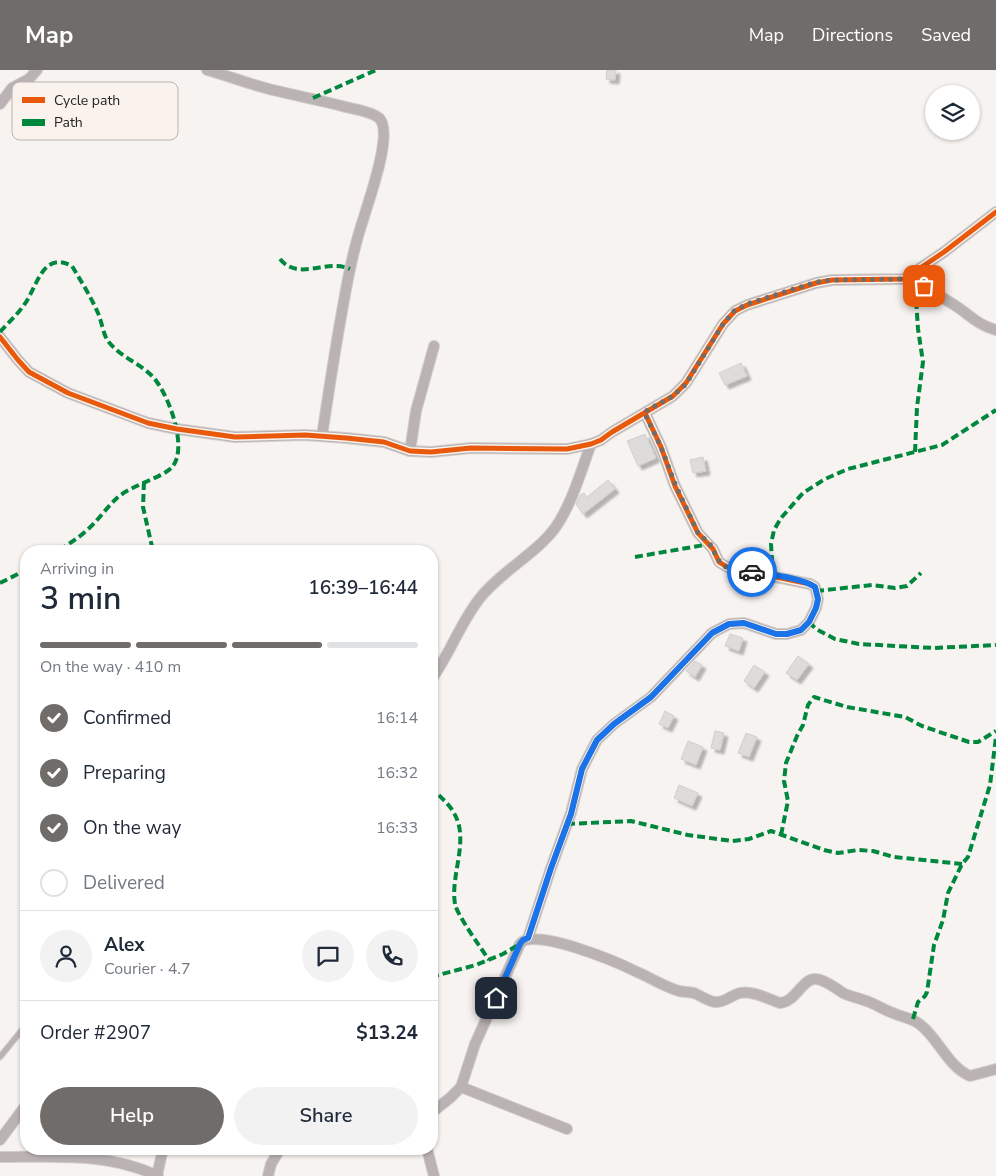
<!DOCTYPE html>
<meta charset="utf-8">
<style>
body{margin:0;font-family:"Nunito Sans",sans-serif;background:#f2f2f3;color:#1f2937;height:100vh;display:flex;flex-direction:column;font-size:19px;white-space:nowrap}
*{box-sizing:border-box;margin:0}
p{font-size:16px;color:#747a83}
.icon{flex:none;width:28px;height:28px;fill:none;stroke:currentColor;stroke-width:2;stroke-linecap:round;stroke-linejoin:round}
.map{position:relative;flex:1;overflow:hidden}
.details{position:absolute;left:20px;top:475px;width:418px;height:610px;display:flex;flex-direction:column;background:#fff;border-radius:20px;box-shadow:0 1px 4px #0004}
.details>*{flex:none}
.controls{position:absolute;left:925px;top:15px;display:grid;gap:10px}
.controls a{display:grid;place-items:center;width:55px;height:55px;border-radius:50%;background:#fff;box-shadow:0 1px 4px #0004;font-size:25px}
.pin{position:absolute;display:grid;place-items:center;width:42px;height:42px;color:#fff;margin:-21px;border-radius:10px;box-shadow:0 2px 8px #0006}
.courier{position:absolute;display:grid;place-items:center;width:50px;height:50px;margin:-25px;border:4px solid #1a73e8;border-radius:50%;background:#fff;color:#222;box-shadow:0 1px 6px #0007}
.head em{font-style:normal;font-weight:600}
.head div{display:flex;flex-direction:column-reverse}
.head{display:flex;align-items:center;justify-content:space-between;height:85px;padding:0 20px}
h1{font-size:32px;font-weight:600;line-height:38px}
.bar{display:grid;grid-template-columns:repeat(4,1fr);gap:8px 5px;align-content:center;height:60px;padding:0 20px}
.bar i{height:6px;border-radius:4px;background:#e0e1e3}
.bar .selected{background:#6f6c69}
.bar p{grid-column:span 4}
.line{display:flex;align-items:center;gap:12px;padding:0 20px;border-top:1px solid #e0e1e3}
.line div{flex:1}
.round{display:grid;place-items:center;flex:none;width:52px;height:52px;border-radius:26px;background:#f2f2f3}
ol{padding:0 20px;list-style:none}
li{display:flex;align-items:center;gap:15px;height:55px}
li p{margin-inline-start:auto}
li .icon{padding:5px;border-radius:50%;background:#6f6c69;color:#fff;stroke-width:4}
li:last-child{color:#747a83}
li i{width:28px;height:28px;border:2px solid #e0e1e3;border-radius:50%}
.primary-button{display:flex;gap:10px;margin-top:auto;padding:10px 20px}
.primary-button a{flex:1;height:58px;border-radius:30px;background:#6f6c69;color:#fff;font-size:20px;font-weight:600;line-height:58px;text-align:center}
.primary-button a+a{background:#f2f2f3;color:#1f2937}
header{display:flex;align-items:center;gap:30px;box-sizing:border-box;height:70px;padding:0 25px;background:#6f6c69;color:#fff}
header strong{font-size:24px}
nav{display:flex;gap:28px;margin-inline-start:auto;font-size:18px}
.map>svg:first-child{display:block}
.building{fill:#dddcdb;stroke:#d0cfcf;filter:url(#shadow)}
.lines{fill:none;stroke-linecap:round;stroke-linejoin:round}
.service-casing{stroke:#d1cecc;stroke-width:7}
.minor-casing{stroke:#d1cecc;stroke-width:12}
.service{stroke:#bab2b3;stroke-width:5}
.minor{stroke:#bab2b3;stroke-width:10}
.quiet{stroke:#00873e;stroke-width:4;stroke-dasharray:8 4;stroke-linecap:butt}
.cycleway-casing{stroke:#faf2ed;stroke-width:8}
.cycleway{stroke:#e8590c;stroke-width:5}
.done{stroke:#6f6c69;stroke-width:5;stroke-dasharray:0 9}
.route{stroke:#1a73e8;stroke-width:6}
.key{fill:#faf2ed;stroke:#bab4b0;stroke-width:1}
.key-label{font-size:14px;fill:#262321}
</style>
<header>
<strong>Map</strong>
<nav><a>Map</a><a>Directions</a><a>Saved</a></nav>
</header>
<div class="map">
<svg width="996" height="1106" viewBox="0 0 996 1106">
<defs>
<filter id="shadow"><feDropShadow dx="4" dy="4" stdDeviation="1" flood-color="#0004"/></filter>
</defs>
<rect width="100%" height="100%" fill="#f7f3f0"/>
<!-- building -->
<g class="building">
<path d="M607 0H616L615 10 606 9Z"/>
<path d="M741 293 747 306 725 315 719 303Z"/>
<path d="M645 364 656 388 638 396 627 371Z"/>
<path d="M703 387 706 401 693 403 690 390Z"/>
<path d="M608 410 615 419 583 444 576 434 580 425 584 423 587 427Z"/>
<path d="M730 564 743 568 739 581 725 576Z"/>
<path d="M798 586 809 594 797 610 786 603Z"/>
<path d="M695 591 702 595 695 607 686 601Z"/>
<path d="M754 595 765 602 754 618 744 611Z"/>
<path d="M665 641 674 646 668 658 659 654Z"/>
<path d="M715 661 724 663 720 680 711 678Z"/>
<path d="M746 663 757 667 749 687 738 683Z"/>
<path d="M688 671 703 677 696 695 681 689Z"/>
<path d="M679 715 698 723 692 736 674 728Z"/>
</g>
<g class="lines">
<!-- service casing -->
<g class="service-casing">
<path id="service" d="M0 987 26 955"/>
</g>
<!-- minor casing -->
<g class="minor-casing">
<g id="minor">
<path d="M207 0C229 6 251 15 273 20 299 26 324 31 350 38 358 40 372 42 379 48 394 62 369 129 364 147 353 179 347 213 341 247 334 286 328 326 322 366"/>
<path d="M0 34 12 18 29 9 37 0"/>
<path d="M904 209C923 216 939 225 956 236 971 246 978 255 996 260"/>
<path d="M0 267 18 290 29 302 68 323 148 353 177 359 235 367 305 365 346 368 384 372 410 381 431 382 471 378 567 379 591 374 601 370 612 362 673 326 686 313 723 254 735 241 747 235 816 213 832 210 904 209 944 182 996 142"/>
<path d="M410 381 416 341 434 276"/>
<path d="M431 610C450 584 460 553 480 528 500 502 536 484 555 458 572 434 581 401 591 374"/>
<path d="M528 868 551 798 571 743 582 699 597 670 614 654 651 627 712 563 729 554 744 553 776 564H787L801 560 809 552 816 538 818 529 815 517 810 514 727 497 719 492 713 479 698 463 675 416 661 377 645 343"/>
<path d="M461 1017 567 1059"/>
<path d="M431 1043 450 1028 461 1017 475 974 520 874C533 856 619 893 637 902 651 908 665 917 679 921 684 922 689 922 694 923 701 926 708 931 715 932 725 933 731 925 740 923 752 920 768 929 780 933 796 932 802 908 816 909 826 910 835 918 843 923 851 927 860 928 869 932 877 935 884 940 893 943 904 948 914 948 923 957 940 972 949 997 970 1006L996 999"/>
<path d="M0 1070 26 1035"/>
<path d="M427 1079 434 1106"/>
<path d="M0 1087C54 1087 107 1082 158 1106"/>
<path d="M157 1105 163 1079"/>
<path d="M268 1106 271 1094 280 1079"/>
</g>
</g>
<!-- service -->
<use href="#service" class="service"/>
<!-- minor -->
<use href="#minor" class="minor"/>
<!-- quiet -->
<g class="quiet">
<path d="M313 28 376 0"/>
<path d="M280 189C299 212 326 188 350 199"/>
<path d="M0 262C8 253 17 245 24 235 37 218 42 180 72 196 81 211 91 227 98 243 102 252 103 264 108 271 120 287 140 293 153 307 168 323 188 376 173 396 165 407 131 415 117 428 106 438 97 452 86 461 77 469 67 475 58 481"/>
<path d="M915 382 917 337 923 292 918 259 915 213"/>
<path d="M144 412 143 437 153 481"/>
<path d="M635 487 710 474"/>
<path d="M773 505 771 474 774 460 781 448 803 423 825 409 848 399 942 375 996 340"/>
<path d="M0 513 26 500"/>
<path d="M816 521 872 515 895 518 907 516 921 503"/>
<path d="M809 552 816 559 835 569 859 574 934 578 996 575"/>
<path d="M431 716C438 726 448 732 454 743 470 770 450 805 455 834 457 845 481 878 489 890"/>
<path d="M567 754 631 751 688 765 732 771 749 769 771 761 824 780 838 783 858 780 873 781 894 787 962 794"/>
<path d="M781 765 788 731 784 711 786 693 797 666 803 655 808 635 814 627 847 637 905 647 922 656 969 672H978L996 661"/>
<path d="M431 907 476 895 503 884 520 874"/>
<path d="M913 949 918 932 925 926 927 922 934 875 943 850 948 823 962 794 968 787 990 715 996 667"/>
</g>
<!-- cycleway casing -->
<g class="cycleway-casing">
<g id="cycleway">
<path d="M0 267 18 290 29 302 68 323 148 353 177 359 235 367 305 365 346 368 384 372 410 381 431 382 471 378 567 379 591 374 601 370 612 362 673 326 686 313 723 254 735 241 747 235 816 213 832 210 904 209 944 182 996 142"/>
<path d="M528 868 551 798 571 743 582 699 597 670 614 654 651 627 712 563 729 554 744 553 776 564H787L801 560 809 552 816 538 818 529 815 517 810 514 727 497 719 492 713 479 698 463 675 416 661 377 645 343"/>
</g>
</g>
<!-- cycleway -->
<use href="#cycleway" class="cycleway"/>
</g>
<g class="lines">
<!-- done -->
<path class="done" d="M752 502 726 497 722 494 718 489 710 474 698 463 676 416 661 377 644 342 673 326 686 314 723 254 734 241 747 234 816 212 832 210 904 209 924 216"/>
<!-- route -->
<path class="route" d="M496 928 520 874 523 870 528 868 551 798 571 744 582 699 597 670 614 654 651 627 712 563 729 554 744 553 776 564H787L801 560 809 552 816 538 818 529 815 517C800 507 770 505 752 502"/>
</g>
<!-- legend -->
<rect x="12" y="12" width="166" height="58" rx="8" class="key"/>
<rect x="22" y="27" width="23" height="6" fill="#e8590c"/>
<rect x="22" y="49" width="23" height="7" fill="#00873e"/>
<g class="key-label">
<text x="54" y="35">Cycle path</text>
<text x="54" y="57">Path</text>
</g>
</svg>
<div class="controls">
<a><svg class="icon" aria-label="layers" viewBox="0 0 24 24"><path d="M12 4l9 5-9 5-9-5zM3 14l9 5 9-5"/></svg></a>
</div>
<div class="pin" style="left:924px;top:216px;background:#ea580c"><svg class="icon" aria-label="bag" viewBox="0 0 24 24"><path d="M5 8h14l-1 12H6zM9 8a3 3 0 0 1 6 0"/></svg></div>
<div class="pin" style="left:496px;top:928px;background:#1f2937"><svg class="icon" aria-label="home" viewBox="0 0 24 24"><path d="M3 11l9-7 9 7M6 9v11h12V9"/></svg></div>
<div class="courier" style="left:752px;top:502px"><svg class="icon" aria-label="car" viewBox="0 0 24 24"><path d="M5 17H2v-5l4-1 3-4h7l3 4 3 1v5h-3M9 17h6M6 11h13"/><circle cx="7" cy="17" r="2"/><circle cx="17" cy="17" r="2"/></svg></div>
<section class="details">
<div class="head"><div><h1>3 min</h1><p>Arriving in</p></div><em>16:39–16:44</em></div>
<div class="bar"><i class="selected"></i><i class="selected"></i><i class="selected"></i><i></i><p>On the way · 410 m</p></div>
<ol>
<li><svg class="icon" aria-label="check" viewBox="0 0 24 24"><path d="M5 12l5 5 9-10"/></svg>Confirmed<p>16:14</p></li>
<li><svg class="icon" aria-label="check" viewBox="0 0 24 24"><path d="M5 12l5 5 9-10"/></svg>Preparing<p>16:32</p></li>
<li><svg class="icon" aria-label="check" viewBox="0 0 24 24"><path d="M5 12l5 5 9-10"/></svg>On the way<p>16:33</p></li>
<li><i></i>Delivered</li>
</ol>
<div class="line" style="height:90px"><a class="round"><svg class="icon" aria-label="person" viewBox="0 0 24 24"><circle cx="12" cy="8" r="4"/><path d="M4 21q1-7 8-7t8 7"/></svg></a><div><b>Alex</b><p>Courier · 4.7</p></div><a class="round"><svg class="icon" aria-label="chat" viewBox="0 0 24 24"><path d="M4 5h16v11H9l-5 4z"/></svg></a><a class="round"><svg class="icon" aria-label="phone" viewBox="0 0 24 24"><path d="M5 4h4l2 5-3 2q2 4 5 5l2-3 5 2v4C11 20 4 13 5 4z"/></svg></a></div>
<div class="line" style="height:65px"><div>Order #2907</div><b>$13.24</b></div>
<div class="primary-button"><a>Help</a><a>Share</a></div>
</section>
</div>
